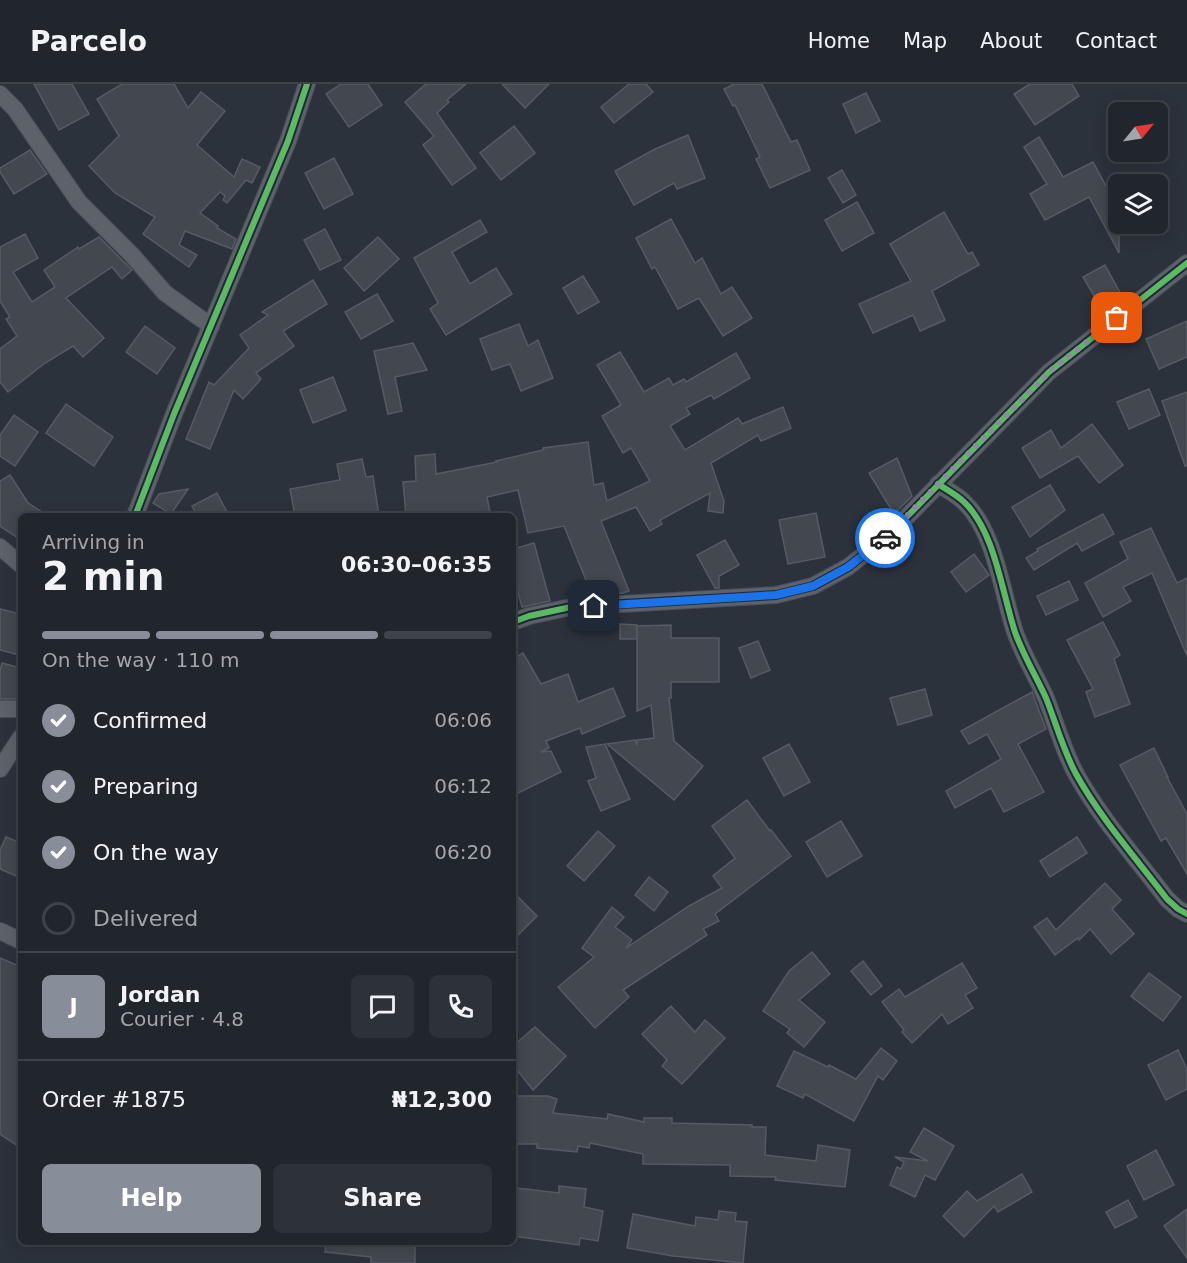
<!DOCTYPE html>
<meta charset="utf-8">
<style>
body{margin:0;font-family:"DejaVu Sans",sans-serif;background:#2d3239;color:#f1f3f6;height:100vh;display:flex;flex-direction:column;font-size:22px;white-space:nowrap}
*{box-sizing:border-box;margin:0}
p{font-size:20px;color:#a2a5aa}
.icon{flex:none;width:33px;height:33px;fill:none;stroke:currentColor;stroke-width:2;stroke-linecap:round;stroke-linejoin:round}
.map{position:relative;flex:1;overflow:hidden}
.details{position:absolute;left:18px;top:429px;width:498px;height:732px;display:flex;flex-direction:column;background:#21262d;border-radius:9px;box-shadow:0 3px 15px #0003,0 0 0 2px #3e4349}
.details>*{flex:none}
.needle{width:39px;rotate:60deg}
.tools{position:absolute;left:1108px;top:18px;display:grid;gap:12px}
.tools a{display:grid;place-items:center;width:60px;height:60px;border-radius:9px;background:#21262d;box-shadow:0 3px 15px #0003,0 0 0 2px #3e4349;font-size:30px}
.pin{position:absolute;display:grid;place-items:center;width:51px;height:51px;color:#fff;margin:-26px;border-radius:12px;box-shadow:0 3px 9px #0006}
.courier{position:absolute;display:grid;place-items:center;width:60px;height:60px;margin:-30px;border:4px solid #1a73e8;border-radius:50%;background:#fff;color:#222;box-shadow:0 2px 8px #0007}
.headline em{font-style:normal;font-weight:800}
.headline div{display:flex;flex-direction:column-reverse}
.headline{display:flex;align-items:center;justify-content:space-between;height:102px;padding:0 24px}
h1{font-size:39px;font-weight:800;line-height:45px}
.bar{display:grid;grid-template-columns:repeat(4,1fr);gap:9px 6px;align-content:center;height:72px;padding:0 24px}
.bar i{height:8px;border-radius:4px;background:#3e4349}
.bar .current{background:#878e9a}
.bar p{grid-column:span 4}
.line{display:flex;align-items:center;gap:15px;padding:0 24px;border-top:2px solid #3e4349}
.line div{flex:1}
.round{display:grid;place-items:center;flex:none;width:63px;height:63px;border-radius:9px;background:#2d3239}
ol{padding:0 24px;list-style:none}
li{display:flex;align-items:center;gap:18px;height:66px}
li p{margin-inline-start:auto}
li .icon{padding:6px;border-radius:50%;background:#878e9a;color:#fff;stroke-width:4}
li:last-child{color:#a2a5aa}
li i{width:33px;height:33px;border:3px solid #3e4349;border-radius:50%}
.primary-button{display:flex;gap:12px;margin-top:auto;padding:12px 24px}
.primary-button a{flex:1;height:69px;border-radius:9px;background:#878e9a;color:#fff;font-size:24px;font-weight:800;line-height:69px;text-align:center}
.primary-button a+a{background:#2d3239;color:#f1f3f6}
header{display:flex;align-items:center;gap:36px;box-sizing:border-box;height:84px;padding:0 30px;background:#21262d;border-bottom:2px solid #3e4349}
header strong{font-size:28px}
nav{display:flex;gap:33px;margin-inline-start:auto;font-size:21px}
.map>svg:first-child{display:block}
.building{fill:#434850;stroke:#555a63;stroke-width:1.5}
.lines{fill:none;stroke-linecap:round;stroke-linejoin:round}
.street-casing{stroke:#4a4f56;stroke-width:18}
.street{stroke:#5d626a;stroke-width:16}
.cycleway-casing{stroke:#1f2937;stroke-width:10}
.cycleway{stroke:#5cba63;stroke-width:6}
.done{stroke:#878e9a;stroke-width:6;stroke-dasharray:0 10.8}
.route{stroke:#1a73e8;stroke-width:8}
</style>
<header>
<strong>Parcelo</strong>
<nav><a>Home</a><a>Map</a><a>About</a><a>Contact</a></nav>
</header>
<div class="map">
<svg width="1187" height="1179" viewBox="0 0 1187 1179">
<rect width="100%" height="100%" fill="#2c323c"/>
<!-- building -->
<g class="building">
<path d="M34 0H72L89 30 59 46Z"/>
<path d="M122 0H174L188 24 201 8 225 27 197 61 234 93 242 75 260 83 252 99 246 96 227 119 223 116 225 112 220 108 200 129 218 142 217 144 236 155 232 165 185 147 179 161 197 171 189 183 143 150 155 133 115 109 89 82 119 52 97 15Z"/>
<path d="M341 0H368L382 21 349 43 326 10Z"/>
<path d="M426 0H466L447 16 449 18 437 29 476 84 452 101 423 61 434 52 405 18Z"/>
<path d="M502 0H549L525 24Z"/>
<path d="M629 0H646L653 8 614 39 601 23Z"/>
<path d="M734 0H762L791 58 797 56 810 86 770 104 756 75 760 73 735 21 733 22 724 5Z"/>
<path d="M1030 0H1072L1079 12 1035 41 1014 10Z"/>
<path d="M866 9 880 37 856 49 843 20Z"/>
<path d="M514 42 535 69 501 96 480 69Z"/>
<path d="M688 51 705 94 677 105 674 99 634 121 615 87 655 65Z"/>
<path d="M1039 53 1063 93 1093 78 1119 126V169L1089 113 1045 136 1030 110 1047 100 1024 63Z"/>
<path d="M30 66 47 90 14 110 0 88V84Z"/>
<path d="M334 74 353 110 324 125 305 89Z"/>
<path d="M842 86 856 111 843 119 828 94Z"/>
<path d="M857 118 874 149 842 167 825 136Z"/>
<path d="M944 128 968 170 972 168 979 181 932 207 945 236 920 247 913 231 873 249 859 220 911 197 890 160Z"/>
<path d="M671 135 695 179 702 174 721 210 732 203 752 234 723 252 699 214 678 225 655 183 652 185 636 154Z"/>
<path d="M480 136 487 148 452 168 470 200 496 184 512 210 446 251 430 225 438 219 414 174Z"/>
<path d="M325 145 341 176 320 186 304 156Z"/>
<path d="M25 150 38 174 13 188 32 218 55 203 44 186 78 163 79 165 99 153 132 186 122 195 112 183 66 214 104 254 83 273 73 262 45 279 8 308 0 298V265L17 252 6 235 10 233 0 217V163Z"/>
<path d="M378 153 399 175 364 207 344 184Z"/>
<path d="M1105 181 1124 216 1104 229 1083 193Z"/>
<path d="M583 192 599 218 578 230 563 204Z"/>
<path d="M313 196 327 220 283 247 294 262 256 289 261 295 243 315 234 306 210 365 186 355 209 298 214 301 249 264 240 251 268 231 262 228Z"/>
<path d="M377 210 393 237 361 255 345 228Z"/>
<path d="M1187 237V273L1159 285 1146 255Z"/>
<path d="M519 240 528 262 538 256 553 294 521 307 510 280 492 286 480 255Z"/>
<path d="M145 242 175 264 157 290 126 268Z"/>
<path d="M413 259 427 286 395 293 402 327 388 330 374 267Z"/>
<path d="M620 268 644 308 669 294 673 301 684 295 686 298 736 269 750 294 714 315 711 311 686 324 690 330 670 342 685 366 738 334 742 340 783 323 791 344 761 357 758 351 711 379 724 417 723 429 708 427 710 409 660 436 662 440 650 447 636 423 601 437 629 507 623 509 592 511 564 442 528 449 518 406 487 413 490 429 474 432H406L403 398 416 397 415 372 435 370 436 390 497 378 496 377 543 366V364L588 358 594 401 603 399 607 417 650 397 631 364 623 369 602 332 621 321 597 281Z"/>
<path d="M333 293 346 326 313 339 300 306Z"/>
<path d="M1149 305 1160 331 1129 345 1117 318Z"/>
<path d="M1187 308V382H1185L1162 317Z"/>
<path d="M66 320 113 353 94 382 46 349Z"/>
<path d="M14 331 38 348 15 382 0 372V351Z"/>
<path d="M1092 340 1123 381 1099 399 1078 372 1040 394 1022 364 1051 346 1061 364Z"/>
<path d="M897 374 912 412 894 430 869 389Z"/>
<path d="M362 375 366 393 373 392 379 432H295L290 405 340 396 337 380Z"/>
<path d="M10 391 28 419 48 432H21V456L0 442V397Z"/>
<path d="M1050 401 1065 426 1030 453 1012 423Z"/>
<path d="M188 405 171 430 153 419 159 410Z"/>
<path d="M217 409 229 432H197L192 422Z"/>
<path d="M816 429 825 473 788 480 779 436Z"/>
<path d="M1103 430 1114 450 1082 467 1077 459 1034 486 1026 474 1038 467 1037 465Z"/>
<path d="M1151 444 1177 499 1187 494V572L1152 489 1123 503 1131 517 1103 533 1085 499 1128 475 1120 458Z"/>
<path d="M725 456 739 481 719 492V504H715L697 471Z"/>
<path d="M534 459 550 517 522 523 513 490V465Z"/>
<path d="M974 470 989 491 966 508 951 488Z"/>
<path d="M1069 497 1078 516 1046 531 1037 512Z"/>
<path d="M0 525 21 530V548L16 570 0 566Z"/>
<path d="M1103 538 1120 571 1114 575 1130 620 1095 633 1086 608 1093 605 1067 556Z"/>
<path d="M620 540 637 541V555H620Z"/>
<path d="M671 541V554H719V598H671V614H669L674 657 703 682 674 716 607 660 635 656 637 661V656L654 654 651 621 637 627V542Z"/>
<path d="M758 557 770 586 751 594 739 564Z"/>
<path d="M523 569 541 600 568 590 578 618 613 604 625 632 582 650 580 644 546 657 549 664 541 668 551 667 561 688 518 709 513 699V575Z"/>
<path d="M2 579 21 584V615H0V587Z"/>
<path d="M925 605 932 631 898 641 890 614Z"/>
<path d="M1032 608 1046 645 1018 660 1044 708 1004 728 991 704 955 724 946 707 1001 675 987 650 969 660 961 647Z"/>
<path d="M605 660 630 715 601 727 588 697 596 694 586 663Z"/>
<path d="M789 660 810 698 784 712 763 674Z"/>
<path d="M1154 664 1168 693H1167L1187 730V790L1166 754 1161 757 1120 681Z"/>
<path d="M747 716 770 747 771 746 791 772 715 830 719 837 703 845 707 851 623 906 629 913 595 944 558 903 594 873 582 864 612 823 624 833 615 843 632 856 626 864 689 822 722 804 713 792 735 774 712 742Z"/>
<path d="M841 737 862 772 827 793 806 758Z"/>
<path d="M598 747 615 762 584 797 567 782Z"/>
<path d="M6 753 21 759V794L0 785V766Z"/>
<path d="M1077 753 1087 769 1050 793 1040 777Z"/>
<path d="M649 793 668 808 654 827 635 811Z"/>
<path d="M1105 799 1121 816 1112 825 1134 850 1111 870 1090 845 1079 856 1078 854 1055 871 1034 843 1047 834 1056 846Z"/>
<path d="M513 808 537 832 513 856Z"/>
<path d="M812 868 830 890 799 916 825 938 804 963 787 949 790 945 763 927 789 887Z"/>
<path d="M0 874 21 883V1064L0 1050Z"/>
<path d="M863 877 882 902 871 911 851 887Z"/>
<path d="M962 879 977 904 965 911 973 924 948 940 942 930 912 959 902 948 904 946 882 918 899 905 905 913Z"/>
<path d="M1149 889 1181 913 1163 937 1131 912Z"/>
<path d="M671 922 695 948 705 936 725 954 682 1000 662 982 667 976 642 950Z"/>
<path d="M535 943 566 972 533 1006 513 981V962Z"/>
<path d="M881 964 897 977 883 996 878 992 854 1037 805 1010 803 1014 777 1002 794 967 828 983 829 981 856 995Z"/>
<path d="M1178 966 1187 985V1005L1166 1016 1148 981Z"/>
<path d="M513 1012H548L557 1015 553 1029 607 1035 608 1030 644 1038V1034H672V1039L752 1041V1043H766L765 1071 816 1077 818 1061 850 1066 845 1103 775 1096 776 1093 730 1092V1081L643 1080V1070L590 1059 589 1064 578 1062 577 1068 537 1064V1060H513Z"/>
<path d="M924 1044 954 1062 935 1096 925 1091 915 1113 890 1101 897 1083 901 1085 904 1078 895 1073 928 1077 910 1068Z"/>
<path d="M1156 1066 1174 1101 1144 1116 1127 1082Z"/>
<path d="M1022 1090 1032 1108 998 1128 994 1122 964 1153 943 1132 967 1107 977 1117Z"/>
<path d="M559 1102 586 1105 584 1123 603 1127 598 1157 580 1154 579 1161 513 1152 517 1104 559 1109Z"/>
<path d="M1128 1116 1137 1133 1115 1144 1106 1128Z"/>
<path d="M1187 1125V1174L1164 1142Z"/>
<path d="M719 1127 736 1129 735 1137 747 1138 743 1179 673 1172 627 1164 633 1130 695 1142 696 1133 718 1136Z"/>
<path d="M326 1158H415V1179H371V1173L325 1168Z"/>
</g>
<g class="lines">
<!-- street casing -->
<g class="street-casing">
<g id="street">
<path d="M0 10 15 25 79 118 132 171 165 209 211 242"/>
<path d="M938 400C947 406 957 411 964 418 995 447 1002 509 1015 548 1023 571 1036 592 1046 614 1056 639 1063 666 1076 690 1101 735 1136 774 1167 815L1178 825 1187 830"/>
<path d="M135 432 174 330 288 57 307 0"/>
<path d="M0 463 21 481"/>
<path d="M513 538 529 532 571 523 776 511 813 502 848 483 891 449 1049 288 1187 179"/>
<path d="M0 625H21"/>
<path d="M0 685 21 653"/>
<path d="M0 847 21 857"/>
</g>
</g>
<!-- street -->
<use href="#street" class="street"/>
<!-- cycleway casing -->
<g class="cycleway-casing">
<g id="cycleway">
<path d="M938 400C947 406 957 411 964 418 995 447 1002 509 1015 548 1023 571 1036 592 1046 614 1056 639 1063 666 1076 690 1101 735 1136 774 1167 815L1178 825 1187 830"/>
<path d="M135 432 174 330 288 57 307 0"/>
<path d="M513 538 529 532 571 523 776 511 813 502 848 483 891 449 1049 288 1187 179"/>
</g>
</g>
<!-- cycleway -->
<use href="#cycleway" class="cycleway"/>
</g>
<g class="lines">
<!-- done -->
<path class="done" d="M885 454 1049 288 1117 234"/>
<!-- route -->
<path class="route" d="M594 522 776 511 813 502 848 483 885 454"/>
</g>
</svg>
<div class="tools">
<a><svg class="needle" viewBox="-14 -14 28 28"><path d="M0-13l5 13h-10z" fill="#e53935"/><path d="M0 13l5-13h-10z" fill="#a2a5aa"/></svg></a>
<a><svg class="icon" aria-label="layers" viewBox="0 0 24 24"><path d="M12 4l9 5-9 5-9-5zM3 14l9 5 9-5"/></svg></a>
</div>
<div class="pin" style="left:1117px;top:234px;background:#ea580c"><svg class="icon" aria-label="bag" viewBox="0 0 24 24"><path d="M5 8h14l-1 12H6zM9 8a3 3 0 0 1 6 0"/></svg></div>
<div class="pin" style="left:594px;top:522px;background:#1f2937"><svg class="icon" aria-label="home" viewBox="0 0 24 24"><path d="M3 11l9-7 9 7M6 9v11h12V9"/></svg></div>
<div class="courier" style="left:885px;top:454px"><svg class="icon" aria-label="car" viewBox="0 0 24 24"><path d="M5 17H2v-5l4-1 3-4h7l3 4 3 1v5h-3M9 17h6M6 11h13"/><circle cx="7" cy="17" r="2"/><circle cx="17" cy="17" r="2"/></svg></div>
<section class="details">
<div class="headline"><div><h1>2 min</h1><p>Arriving in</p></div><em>06:30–06:35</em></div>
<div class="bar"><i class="current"></i><i class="current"></i><i class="current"></i><i></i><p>On the way · 110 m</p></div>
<ol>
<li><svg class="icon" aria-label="check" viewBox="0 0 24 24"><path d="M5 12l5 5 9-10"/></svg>Confirmed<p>06:06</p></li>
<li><svg class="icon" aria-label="check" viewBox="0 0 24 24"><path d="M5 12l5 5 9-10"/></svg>Preparing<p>06:12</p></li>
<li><svg class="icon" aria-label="check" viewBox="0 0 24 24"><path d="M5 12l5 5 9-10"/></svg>On the way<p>06:20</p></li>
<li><i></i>Delivered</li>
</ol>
<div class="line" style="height:108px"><b class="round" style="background:#878e9a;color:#fff">J</b><div><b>Jordan</b><p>Courier · 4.8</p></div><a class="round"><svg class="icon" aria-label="chat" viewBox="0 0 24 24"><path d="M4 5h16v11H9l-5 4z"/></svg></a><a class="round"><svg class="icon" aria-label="phone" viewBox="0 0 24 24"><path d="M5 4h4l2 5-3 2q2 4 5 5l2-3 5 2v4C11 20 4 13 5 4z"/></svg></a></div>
<div class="line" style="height:78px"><div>Order #1875</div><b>₦12,300</b></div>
<div class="primary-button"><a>Help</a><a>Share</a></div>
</section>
</div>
